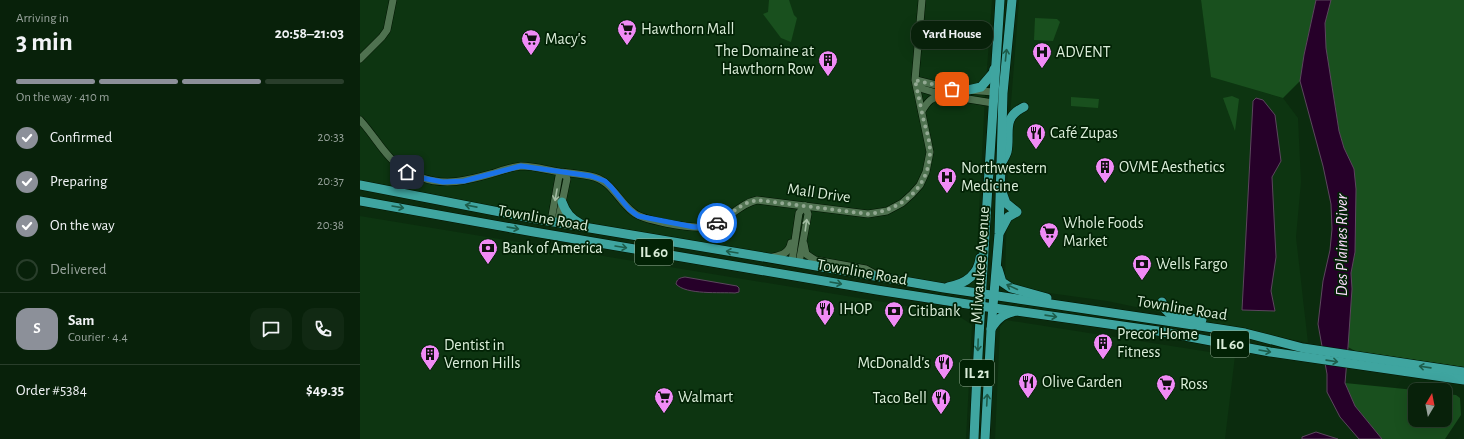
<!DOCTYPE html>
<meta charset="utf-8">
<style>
body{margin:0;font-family:"Alegreya Sans",sans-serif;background:#112913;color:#f1f3f6;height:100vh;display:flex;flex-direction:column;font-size:15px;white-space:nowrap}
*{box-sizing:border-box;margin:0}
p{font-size:13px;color:#98a39c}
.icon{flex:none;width:22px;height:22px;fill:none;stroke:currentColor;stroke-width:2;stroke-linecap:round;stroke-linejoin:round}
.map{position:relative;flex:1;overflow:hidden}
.panel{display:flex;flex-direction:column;background:#08210a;width:360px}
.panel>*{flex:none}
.needle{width:26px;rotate:10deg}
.tools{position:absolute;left:1048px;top:383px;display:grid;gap:8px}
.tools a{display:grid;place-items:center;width:44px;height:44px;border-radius:8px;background:#08210a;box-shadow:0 4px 16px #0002,0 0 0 1px #293e2b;font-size:20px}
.pin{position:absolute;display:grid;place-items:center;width:34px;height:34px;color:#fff;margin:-17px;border-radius:8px;box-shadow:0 2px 6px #0006}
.courier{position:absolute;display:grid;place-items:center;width:40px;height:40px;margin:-20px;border:3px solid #1a73e8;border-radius:50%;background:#fff;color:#222;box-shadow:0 1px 5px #0007}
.bubble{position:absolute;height:28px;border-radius:12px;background:#08210a;box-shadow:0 4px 16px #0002,0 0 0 1px #293e2b;font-size:13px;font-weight:700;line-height:28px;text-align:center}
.head em{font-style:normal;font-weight:700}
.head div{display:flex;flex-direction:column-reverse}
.head{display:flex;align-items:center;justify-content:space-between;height:68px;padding:0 16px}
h1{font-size:26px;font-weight:700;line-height:30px}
.bar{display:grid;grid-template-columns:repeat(4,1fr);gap:6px 4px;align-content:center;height:48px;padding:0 16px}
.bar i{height:5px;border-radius:3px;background:#293e2b}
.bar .current{background:#8c9099}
.bar p{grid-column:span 4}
.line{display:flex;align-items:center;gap:10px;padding:0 16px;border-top:1px solid #293e2b}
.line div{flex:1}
.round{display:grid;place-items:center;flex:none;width:42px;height:42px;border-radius:12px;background:#112913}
ol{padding:0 16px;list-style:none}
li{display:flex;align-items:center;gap:12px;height:44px}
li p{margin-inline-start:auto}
li .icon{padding:4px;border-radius:50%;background:#8c9099;color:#fff;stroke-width:4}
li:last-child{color:#98a39c}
li i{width:22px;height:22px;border:2px solid #293e2b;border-radius:50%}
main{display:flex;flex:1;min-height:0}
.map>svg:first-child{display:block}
.built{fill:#0d3511}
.green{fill:#19501e}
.water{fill:#260029;stroke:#5c475e}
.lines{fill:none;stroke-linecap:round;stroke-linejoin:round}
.minor-casing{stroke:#001301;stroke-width:8}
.major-casing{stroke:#001301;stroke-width:10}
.minor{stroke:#4f7250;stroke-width:7}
.major{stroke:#3fa5a0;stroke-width:9}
.oneway{stroke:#1d5d4b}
.oneway2{stroke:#a2bca2}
.done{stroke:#92a992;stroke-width:4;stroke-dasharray:0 7.2}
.route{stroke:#1a73e8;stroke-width:5}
.labels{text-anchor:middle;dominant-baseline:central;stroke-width:3.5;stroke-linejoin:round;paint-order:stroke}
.shield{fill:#022205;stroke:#99b099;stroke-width:1}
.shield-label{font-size:15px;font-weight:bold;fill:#daedd9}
.poi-label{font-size:16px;fill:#daedd9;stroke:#022205;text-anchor:start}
.street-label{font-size:16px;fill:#daedd9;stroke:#022205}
.water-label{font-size:17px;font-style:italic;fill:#f9d8fa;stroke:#022205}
</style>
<main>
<section class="panel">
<div class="head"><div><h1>3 min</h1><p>Arriving in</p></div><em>20:58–21:03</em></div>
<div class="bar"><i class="current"></i><i class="current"></i><i class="current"></i><i></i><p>On the way · 410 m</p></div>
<ol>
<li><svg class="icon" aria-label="check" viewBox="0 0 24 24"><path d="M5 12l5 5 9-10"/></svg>Confirmed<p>20:33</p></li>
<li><svg class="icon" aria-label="check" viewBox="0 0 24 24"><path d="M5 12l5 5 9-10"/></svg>Preparing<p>20:37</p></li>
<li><svg class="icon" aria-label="check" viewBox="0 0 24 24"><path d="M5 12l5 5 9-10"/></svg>On the way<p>20:38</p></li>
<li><i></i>Delivered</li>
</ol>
<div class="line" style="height:72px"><b class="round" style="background:#8c9099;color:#fff">S</b><div><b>Sam</b><p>Courier · 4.4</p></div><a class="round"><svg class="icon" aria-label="chat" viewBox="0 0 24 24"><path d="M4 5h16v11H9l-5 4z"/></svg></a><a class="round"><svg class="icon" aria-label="phone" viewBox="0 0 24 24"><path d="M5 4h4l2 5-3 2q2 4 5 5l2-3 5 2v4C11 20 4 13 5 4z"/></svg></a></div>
<div class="line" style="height:52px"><div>Order #5384</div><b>$49.35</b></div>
</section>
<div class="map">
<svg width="1104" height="439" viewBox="0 0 1104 439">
<rect width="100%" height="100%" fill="#0b2c0e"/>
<!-- built -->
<g class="built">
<path d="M0 0H632L625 96 615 290 192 219 0 182Z"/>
<path d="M659 0H841L852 77 923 98 938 118 941 182 936 237 948 343 747 301 652 288 645 279 649 129Z"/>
<path d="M0 216 596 314 612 325 606 439H0Z"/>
<path d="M646 320 875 356 865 439H635L640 327Z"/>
</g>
<!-- green -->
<g class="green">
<path d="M409 0H429L434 15 437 18 431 42 421 38 403 14 408 12Z"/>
<path d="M841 0H956L944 55 940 81 923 98 851 77Z"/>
<path d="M971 0H1104V367L995 351 988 347 992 289 991 273 995 252 994 169 984 148 979 131 966 48 965 23Z"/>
<path d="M675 18 697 19 700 22 693 41 674 40Z"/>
<path d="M872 96 879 99 875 131 863 98Z"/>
<path d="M711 97 739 99 738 108 711 106Z"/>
<path d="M985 383 1055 390V420H1085V394L1096 395 1100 398 1101 415 1085 439H1022L995 406Z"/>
</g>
<!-- water -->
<g class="water">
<path d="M956 0H971L965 23 966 48 979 131 984 148 994 169 996 189 995 252 991 273 992 289 988 347 985 383 995 406 1022 439H999L980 417 967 392V374L958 324 963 281 970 250 972 229 971 204 963 166 940 81 944 55Z"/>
<path d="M896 98 903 100 915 115 921 161 912 177 916 257 911 291 915 311 882 310 893 101Z"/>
<path d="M325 277 377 286 379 288V292L375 293C360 292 326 295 316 284 317 279 319 278 325 277Z"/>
<path d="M956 432 978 439H942V437Z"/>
</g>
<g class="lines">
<!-- minor casing -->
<g class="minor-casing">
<g id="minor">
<path d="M0 59 22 37 27 30 33 0"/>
<path d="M556 80 592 89 634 92"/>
<path d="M557 81 563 89 583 95 633 103"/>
<path d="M562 111C568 101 571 98 582 95"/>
<path d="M0 120C21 143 28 166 60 177 86 187 109 180 134 173 143 170 152 167 161 166 174 166 187 170 200 172 210 173 220 174 230 176 252 180 257 200 273 212 283 221 329 228 343 227 364 226 377 204 397 200L508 214 527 211 542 203 552 194 560 185 566 172 570 152 555 80 562 0"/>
<path d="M191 221 199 176 205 173 207 179 198 222"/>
<path d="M444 244 446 254 455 260 506 269 515 274"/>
<path d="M413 257C422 255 429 253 431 243"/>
<path d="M432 261 439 213 445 206"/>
<path d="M439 263 448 214 445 206"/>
</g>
</g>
<!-- major casing -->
<g class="major-casing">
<g id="major">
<path d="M608 90 621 87 633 73 634 69"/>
<path d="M641 164C643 160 646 156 647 152 651 133 641 118 664 107"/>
<path d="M0 185 176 219 439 263 584 288 860 329 885 333 943 348 1104 372"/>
<path d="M0 201 174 232 517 290 620 306 798 331 910 352 1104 380"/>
<path d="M202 202C206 213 211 219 221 224"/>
<path d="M640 232 648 217 657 212 646 203 642 192"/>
<path d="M638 269 642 282 651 288 687 298"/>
<path d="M588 287C604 284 618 276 620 258"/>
<path d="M802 302 805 309 810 314 842 320"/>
<path d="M631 329C637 319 642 315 653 312"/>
<path d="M614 439C620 292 631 146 640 0"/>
<path d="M625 439 631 330 639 234 643 93 652 0"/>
</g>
</g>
<!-- minor -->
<use href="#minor" class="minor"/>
<!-- major -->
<use href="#major" class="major"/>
</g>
<!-- one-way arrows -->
<defs><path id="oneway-shaft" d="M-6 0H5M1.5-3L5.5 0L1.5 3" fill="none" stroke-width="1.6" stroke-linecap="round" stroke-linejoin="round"/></defs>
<g class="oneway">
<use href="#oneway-shaft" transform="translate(646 55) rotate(-84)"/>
<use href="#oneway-shaft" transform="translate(111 206) rotate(-169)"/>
<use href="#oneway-shaft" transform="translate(38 207) rotate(10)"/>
<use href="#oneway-shaft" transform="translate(153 228) rotate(10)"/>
<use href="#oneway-shaft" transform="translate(261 247) rotate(9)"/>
<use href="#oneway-shaft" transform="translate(372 252) rotate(-171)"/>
<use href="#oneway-shaft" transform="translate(476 283) rotate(10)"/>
<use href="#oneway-shaft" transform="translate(652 287) rotate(-155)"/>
<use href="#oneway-shaft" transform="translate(691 316) rotate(8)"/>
<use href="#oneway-shaft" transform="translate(618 345) rotate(92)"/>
<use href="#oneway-shaft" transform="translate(905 351) rotate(10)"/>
<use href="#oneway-shaft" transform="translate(972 361) rotate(8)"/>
<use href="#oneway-shaft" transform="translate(1065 367) rotate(-172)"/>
<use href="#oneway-shaft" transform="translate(627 400) rotate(-87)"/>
</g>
<g class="oneway2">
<use href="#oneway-shaft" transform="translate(196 195) rotate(100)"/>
<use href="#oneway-shaft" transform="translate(446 225) rotate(-82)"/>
</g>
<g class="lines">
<!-- done -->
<path class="done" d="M357 223 384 204 397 200 508 214C542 210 569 188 570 152 570 142 567 132 564 122 561 108 558 94 555 80L592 89"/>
<!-- route -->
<path class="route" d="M47 172 62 178 83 182 104 181 161 166 231 176 245 181 251 187 269 209 278 216 334 227H347L357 223"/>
</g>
<!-- icons -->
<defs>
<g id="supermarket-pin" transform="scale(1)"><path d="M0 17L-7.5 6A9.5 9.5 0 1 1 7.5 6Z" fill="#f08bf6" stroke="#022205"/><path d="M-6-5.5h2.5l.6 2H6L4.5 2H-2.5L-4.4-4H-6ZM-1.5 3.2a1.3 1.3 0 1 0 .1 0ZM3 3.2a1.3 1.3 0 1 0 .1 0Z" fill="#111"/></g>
<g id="hospital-pin" transform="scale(1)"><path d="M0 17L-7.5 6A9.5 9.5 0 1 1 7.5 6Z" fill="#f08bf6" stroke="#022205"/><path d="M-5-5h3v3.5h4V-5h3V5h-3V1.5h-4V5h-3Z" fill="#111"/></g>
<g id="building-pin" transform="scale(1)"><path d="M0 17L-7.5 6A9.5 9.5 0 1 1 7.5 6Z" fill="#f08bf6" stroke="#022205"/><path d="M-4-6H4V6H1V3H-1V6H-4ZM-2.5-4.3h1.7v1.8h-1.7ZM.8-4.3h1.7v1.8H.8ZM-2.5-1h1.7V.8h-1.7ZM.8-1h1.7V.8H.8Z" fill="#111"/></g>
<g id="restaurant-pin" transform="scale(1)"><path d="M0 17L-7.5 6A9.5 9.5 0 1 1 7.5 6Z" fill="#f08bf6" stroke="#022205"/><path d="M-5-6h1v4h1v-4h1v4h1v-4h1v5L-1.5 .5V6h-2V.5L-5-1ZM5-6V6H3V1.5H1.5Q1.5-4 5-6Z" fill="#111"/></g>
<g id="bank-pin" transform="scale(1)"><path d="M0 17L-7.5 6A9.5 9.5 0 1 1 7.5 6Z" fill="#f08bf6" stroke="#022205"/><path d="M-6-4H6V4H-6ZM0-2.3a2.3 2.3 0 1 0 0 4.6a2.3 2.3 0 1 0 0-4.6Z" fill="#111"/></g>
</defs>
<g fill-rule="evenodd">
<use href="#supermarket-pin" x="267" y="29"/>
<use href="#supermarket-pin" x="171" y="39"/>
<use href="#hospital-pin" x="682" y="52"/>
<use href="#building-pin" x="468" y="60"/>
<use href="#restaurant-pin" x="676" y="133"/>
<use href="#building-pin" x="745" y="167"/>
<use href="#hospital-pin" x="587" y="177"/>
<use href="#supermarket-pin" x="689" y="232"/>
<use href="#bank-pin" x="128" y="248"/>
<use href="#bank-pin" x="782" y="264"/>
<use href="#restaurant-pin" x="465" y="309"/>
<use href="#bank-pin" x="534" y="311"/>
<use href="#building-pin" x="743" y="343"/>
<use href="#building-pin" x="70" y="354"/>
<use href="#restaurant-pin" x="584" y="363"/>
<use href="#restaurant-pin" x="668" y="382"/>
<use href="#supermarket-pin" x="806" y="384"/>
<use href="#supermarket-pin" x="304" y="397"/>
<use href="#restaurant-pin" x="581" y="398"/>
</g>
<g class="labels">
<!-- shield labels -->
<g class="shield">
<rect x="275" y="239" width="38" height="26" rx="3"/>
<rect x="851" y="331" width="38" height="26" rx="3"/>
<rect x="600" y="360" width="34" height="26" rx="3"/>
</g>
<g class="shield-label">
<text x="294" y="252">IL 60</text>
<text x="870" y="344">IL 60</text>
<text x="617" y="373">IL 21</text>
</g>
<!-- poi labels -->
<g class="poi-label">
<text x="281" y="29">Hawthorn Mall</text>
<text x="185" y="39">Macy's</text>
<text x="454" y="51" text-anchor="end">The Domaine at<tspan x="454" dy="18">Hawthorn Row</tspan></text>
<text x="696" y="52">ADVENT</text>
<text x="690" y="133">Café Zupas</text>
<text x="759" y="167">OVME Aesthetics</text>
<text x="601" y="168">Northwestern<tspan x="601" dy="18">Medicine</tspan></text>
<text x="703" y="223">Whole Foods<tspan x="703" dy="18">Market</tspan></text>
<text x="142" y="248">Bank of America</text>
<text x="796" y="264">Wells Fargo</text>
<text x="479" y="309">IHOP</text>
<text x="548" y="311">Citibank</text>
<text x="757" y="334">Precor Home<tspan x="757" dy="18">Fitness</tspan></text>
<text x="84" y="345">Dentist in<tspan x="84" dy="18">Vernon Hills</tspan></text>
<text x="570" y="363" text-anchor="end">McDonald's</text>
<text x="682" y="382">Olive Garden</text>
<text x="820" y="384">Ross</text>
<text x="318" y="397">Walmart</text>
<text x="567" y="398" text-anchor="end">Taco Bell</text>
</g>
<!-- street labels -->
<g class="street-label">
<text transform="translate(459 193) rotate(8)">Mall Drive</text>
<text transform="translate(183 218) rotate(10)">Townline Road</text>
<text transform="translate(620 265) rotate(-86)">Milwaukee Avenue</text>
<text transform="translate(502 272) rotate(10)">Townline Road</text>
<text transform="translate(822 308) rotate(9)">Townline Road</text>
</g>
<!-- water labels -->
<g class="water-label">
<text transform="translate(981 245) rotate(-90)">Des Plaines River</text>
</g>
</g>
</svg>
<div class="tools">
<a><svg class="needle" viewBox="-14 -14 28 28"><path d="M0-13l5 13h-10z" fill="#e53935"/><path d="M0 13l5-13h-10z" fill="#98a39c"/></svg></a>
</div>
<div class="pin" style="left:592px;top:89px;background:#ea580c"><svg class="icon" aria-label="bag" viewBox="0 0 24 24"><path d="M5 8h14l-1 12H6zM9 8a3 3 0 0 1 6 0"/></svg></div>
<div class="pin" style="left:47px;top:172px;background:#1f2937"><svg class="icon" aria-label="home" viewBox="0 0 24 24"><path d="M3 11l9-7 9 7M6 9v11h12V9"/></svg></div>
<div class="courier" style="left:357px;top:223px"><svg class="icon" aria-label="car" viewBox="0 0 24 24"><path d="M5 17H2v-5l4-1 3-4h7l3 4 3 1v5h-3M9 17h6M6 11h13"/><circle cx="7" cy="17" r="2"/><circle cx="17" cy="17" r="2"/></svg></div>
<div class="bubble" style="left:551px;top:21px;width:82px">Yard House</div>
</div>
</main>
